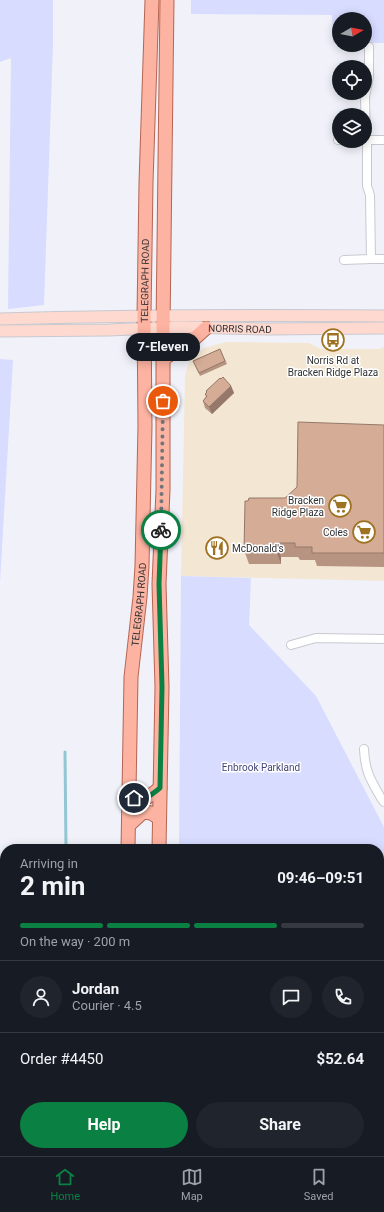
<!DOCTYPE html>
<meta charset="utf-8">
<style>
body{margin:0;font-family:Roboto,sans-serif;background:#20242c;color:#f1f3f6;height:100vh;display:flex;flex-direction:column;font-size:15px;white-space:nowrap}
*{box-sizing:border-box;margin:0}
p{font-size:13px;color:#9ea1a6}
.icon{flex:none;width:22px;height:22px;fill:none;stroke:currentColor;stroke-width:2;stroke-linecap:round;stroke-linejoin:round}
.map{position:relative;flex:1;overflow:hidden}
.sheet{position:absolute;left:0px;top:844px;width:384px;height:312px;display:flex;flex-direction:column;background:#171b24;border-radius:16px 16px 0 0;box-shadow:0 2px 10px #0003}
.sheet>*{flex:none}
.needle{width:26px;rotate:81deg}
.fabs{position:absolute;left:332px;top:12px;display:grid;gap:8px}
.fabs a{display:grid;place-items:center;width:40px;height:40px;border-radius:50%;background:#171b24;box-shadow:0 2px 10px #0003;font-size:20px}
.pin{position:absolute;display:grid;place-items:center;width:34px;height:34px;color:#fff;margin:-17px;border:2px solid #fff;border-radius:50%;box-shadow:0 1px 4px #0007}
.courier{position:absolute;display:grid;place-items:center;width:40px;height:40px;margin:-20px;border:3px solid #0b8043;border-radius:50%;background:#fff;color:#222;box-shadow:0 1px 5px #0007}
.bubble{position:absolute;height:28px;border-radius:14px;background:#171b24;box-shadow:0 2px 10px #0003;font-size:13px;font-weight:700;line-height:28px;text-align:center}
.summary em{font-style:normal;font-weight:700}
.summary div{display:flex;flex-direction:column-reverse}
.summary{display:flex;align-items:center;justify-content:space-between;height:68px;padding:0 20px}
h1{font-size:26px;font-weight:700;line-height:30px}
.bar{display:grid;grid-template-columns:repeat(4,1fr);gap:6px 4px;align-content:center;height:48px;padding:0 20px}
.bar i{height:5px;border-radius:3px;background:#363941}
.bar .selected{background:#0b8043}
.bar p{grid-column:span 4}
.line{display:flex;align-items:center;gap:10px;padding:0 20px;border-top:1px solid #363941}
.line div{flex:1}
.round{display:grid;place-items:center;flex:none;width:42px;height:42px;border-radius:21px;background:#20242c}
.cta{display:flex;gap:8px;margin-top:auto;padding:8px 20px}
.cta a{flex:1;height:46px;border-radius:24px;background:#0b8043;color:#fff;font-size:16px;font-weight:700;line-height:46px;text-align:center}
.cta a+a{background:#20242c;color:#f1f3f6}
.tabs{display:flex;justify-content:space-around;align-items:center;height:56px;border-top:1px solid #363941;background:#171b24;font-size:11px;color:#9ea1a6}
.tabs a{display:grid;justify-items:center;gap:2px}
.tabs .selected{color:#0b8043}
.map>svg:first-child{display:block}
.commercial{fill:#f3e7d3}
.green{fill:#d8dcff}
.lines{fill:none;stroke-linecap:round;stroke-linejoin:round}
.stream{stroke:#92c6d3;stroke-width:3}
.street-casing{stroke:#c8c9d0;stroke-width:10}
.secondary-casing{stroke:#c8c9d0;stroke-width:13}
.primary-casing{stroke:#b56553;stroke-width:15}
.street{stroke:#fff;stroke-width:8}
.secondary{stroke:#fed9d0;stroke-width:11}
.primary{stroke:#fdb3a1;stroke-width:13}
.wall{fill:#b79481}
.shaded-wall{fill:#957869}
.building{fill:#d5ac96;stroke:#957869}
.done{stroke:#747579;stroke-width:4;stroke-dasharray:0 7.2}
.route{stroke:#0b8043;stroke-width:5}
.labels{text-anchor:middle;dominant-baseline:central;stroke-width:3;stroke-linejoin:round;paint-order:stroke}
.street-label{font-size:10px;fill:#313234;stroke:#fff}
.poi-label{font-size:10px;fill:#313234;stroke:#fff;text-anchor:end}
.park-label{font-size:10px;fill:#424478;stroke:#fff}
</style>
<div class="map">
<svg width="384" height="1156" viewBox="0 0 384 1156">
<rect width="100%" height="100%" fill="#f1f2f9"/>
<!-- commercial -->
<path class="commercial" d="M226 342 309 343 321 349H379L384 347V581L181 576 185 375 188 365 193 356 204 348Z"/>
<!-- green -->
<g class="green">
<path d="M0 0H53V45L44 305 8 309 11 58 0 62Z"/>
<path d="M191 0H384V43H365V19H339V43H333L332 15 191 14Z"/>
<path d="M0 359 13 360 0 583Z"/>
<path d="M181 576 251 578 249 625 316 696 384 827V1029L379 1032V849H179Z"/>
<path d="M173 1151H227L224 1156H173Z"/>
</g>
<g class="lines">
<!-- stream -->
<g class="stream">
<path d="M65 752 66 849"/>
<path d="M66 1151V1156"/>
</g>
<!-- street casing -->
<g class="street-casing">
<g id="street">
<path d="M338 140H339"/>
<path d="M365 140H384"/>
<path d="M366 140 365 97 369 76V47"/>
<path d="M367 140V186L370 195 371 259H384"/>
<path d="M344 260 371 259"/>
<path d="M291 645 316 638 384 639"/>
<path d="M364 749C365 771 370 779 381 798L384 802"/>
<path d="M379 1102 384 1099"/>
<path d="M306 1156 313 1151"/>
</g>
</g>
<!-- secondary casing -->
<g class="secondary-casing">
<g id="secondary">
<path d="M0 319C128 315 256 315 384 316"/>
<path id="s1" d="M0 331 109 330 179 327 268 329 384 328"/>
</g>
</g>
<!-- primary casing -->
<g class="primary-casing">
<g id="primary">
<path d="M163 359 195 338 206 328"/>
<path d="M129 795C144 802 148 798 160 788"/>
<path d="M129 825 143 812 151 813 159 818"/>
<path id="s2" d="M128 849 131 677 140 597 142 566 145 426 144 316 146 183 152 0"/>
<path d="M159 849 162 687 159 584 163 490V328L167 0"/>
<path d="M122 1156V1151"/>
<path d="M153 1156V1151"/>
</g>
</g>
<!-- street -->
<use href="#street" class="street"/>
<!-- secondary -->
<use href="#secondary" class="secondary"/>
<!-- primary -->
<use href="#primary" class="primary"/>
</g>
<!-- wall -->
<g class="wall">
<path d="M220 349 227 364 200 376 193 361Z"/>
<path d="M231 386 234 393 212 414 205 408 203 401 206 397 205 394 207 393 206 391Z"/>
<path d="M384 425V567L317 566 315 560H300L298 557H281V564H249L244 550 285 498Z"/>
</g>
<!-- shaded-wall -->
<g class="shaded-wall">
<path d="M231 386 234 393 212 414 209 407Z"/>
<path d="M276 543 281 557V564L276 550Z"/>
</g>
<!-- building -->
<g class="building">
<path d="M220 349 225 361 199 373 193 361Z"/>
<path d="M223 377 231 386 209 407 203 401 207 396 205 394 207 392 206 391 220 378 221 379Z"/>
<path d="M298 422 384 425V553H312V547H295V543H276V550H244L245 501H248L249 498H285L297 487Z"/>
</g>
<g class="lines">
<!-- done -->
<path class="done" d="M161 530 163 401"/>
<!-- route -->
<path class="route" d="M134 798C145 801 151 795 160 788L162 687 159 584 161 530"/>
</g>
<!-- icons -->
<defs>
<g id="bus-ring" transform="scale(1.15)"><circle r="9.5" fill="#fff" stroke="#9f7223" stroke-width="1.5"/><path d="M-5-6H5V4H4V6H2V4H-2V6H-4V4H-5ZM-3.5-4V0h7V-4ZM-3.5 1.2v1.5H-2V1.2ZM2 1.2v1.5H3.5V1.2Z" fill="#9f7223"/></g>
<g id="supermarket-ring" transform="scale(1.15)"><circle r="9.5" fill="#fff" stroke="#9f7223" stroke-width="1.5"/><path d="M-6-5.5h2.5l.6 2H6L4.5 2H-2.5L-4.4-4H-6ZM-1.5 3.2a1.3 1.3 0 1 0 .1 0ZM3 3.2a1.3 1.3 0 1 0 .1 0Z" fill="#9f7223"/></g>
<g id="restaurant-ring" transform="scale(1.15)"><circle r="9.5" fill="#fff" stroke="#9f7223" stroke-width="1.5"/><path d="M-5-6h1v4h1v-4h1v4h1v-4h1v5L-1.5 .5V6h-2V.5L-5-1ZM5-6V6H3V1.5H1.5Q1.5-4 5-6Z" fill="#9f7223"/></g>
</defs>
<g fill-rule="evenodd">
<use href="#bus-ring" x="333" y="340"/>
<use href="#supermarket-ring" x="340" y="506"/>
<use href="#supermarket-ring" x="364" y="532"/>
<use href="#restaurant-ring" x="217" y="548"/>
</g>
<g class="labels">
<!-- street labels -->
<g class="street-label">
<text stroke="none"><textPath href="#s2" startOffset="569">TELEGRAPH ROAD</textPath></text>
<text stroke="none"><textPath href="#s1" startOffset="240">NORRIS ROAD</textPath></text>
<text stroke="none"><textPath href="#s2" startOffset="245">TELEGRAPH ROAD</textPath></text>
</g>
<!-- poi labels -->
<g class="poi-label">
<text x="333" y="360" text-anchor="middle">Norris Rd at<tspan x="333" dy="12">Bracken Ridge Plaza</tspan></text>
<text x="324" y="500">Bracken<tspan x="324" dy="12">Ridge Plaza</tspan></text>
<text x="348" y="532">Coles</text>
<text x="232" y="548" text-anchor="start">McDonald's</text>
</g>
<!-- park labels -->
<g class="park-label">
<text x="261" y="767">Enbrook Parkland</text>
</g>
</g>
</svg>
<div class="fabs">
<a><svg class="needle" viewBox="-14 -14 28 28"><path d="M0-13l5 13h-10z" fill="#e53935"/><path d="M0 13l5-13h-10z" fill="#9ea1a6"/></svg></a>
<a><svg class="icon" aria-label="locate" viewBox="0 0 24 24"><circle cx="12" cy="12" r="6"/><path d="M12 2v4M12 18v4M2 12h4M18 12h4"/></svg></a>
<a><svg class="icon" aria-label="layers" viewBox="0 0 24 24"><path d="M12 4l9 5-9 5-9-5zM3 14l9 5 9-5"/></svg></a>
</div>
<div class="pin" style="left:163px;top:401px;background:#ea580c"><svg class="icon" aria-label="bag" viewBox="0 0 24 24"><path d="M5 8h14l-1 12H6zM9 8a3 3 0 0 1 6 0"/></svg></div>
<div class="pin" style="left:134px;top:798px;background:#1f2937"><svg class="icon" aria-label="home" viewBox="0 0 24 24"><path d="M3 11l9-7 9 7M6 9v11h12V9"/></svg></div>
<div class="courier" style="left:161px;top:530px"><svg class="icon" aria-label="bike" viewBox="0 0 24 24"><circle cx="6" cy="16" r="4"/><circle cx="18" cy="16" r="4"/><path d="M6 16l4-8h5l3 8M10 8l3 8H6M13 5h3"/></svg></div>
<div class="bubble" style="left:126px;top:333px;width:74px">7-Eleven</div>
<section class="sheet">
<div class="summary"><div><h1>2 min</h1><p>Arriving in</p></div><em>09:46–09:51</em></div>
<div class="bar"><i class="selected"></i><i class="selected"></i><i class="selected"></i><i></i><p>On the way · 200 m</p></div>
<div class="line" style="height:72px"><a class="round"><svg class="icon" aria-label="person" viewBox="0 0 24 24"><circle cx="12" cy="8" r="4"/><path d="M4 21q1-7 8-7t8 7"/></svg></a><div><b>Jordan</b><p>Courier · 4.5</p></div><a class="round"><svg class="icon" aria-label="chat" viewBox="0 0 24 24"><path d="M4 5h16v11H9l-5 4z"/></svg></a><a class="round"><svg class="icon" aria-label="phone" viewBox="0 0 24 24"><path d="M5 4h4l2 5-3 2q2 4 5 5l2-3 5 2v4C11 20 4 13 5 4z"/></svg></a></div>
<div class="line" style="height:52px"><div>Order #4450</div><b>$52.64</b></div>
<div class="cta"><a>Help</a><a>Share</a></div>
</section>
</div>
<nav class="tabs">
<a class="selected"><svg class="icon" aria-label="home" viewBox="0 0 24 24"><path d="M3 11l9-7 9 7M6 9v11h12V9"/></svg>Home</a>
<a><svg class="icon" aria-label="map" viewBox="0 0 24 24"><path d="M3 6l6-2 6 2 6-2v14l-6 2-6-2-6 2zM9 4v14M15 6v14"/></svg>Map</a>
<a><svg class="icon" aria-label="saved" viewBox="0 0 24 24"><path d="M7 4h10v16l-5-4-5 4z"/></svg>Saved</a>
</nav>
